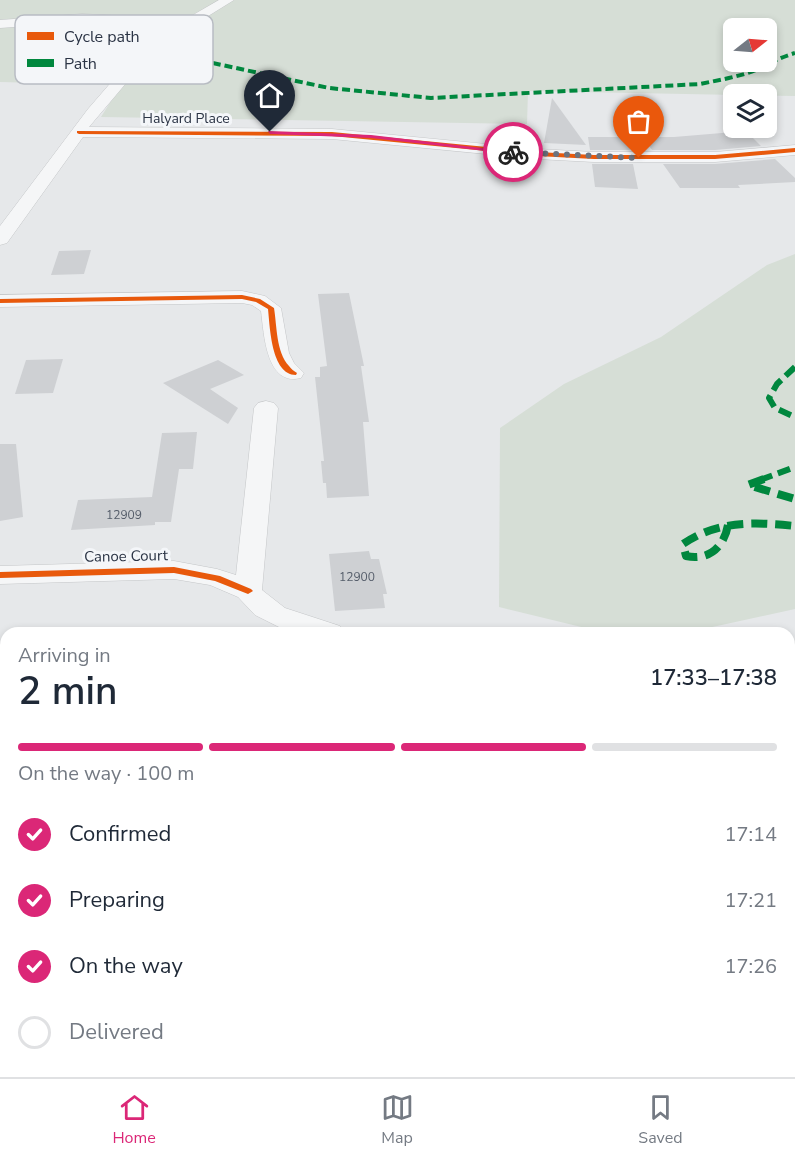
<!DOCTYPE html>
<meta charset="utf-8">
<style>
body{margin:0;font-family:"Nunito Sans",sans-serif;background:#f6f6f7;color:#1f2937;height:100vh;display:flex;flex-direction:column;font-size:22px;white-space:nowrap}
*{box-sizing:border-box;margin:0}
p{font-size:20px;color:#747a83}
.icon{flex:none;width:33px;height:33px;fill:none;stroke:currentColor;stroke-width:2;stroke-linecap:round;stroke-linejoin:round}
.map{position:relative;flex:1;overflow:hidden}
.drawer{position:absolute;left:0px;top:627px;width:795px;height:450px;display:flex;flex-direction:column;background:#fff;border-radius:18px 18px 0 0;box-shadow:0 3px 9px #0003}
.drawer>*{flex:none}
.needle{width:39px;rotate:73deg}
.fabs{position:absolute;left:723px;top:18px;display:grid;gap:12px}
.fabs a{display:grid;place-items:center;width:54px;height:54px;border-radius:9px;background:#fff;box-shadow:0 3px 9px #0003;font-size:30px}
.pin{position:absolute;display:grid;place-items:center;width:51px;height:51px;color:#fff;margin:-62px -26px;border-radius:50% 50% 50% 0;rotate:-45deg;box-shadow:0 0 6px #0007}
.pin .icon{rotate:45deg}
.courier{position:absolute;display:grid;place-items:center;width:60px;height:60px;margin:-30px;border:4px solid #db2777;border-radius:50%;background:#fff;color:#222;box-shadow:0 2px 8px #0007}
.overview em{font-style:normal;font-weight:600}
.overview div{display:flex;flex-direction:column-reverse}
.overview{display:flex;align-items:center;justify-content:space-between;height:102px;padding:0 18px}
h1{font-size:39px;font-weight:600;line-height:45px}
.bar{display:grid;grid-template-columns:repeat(4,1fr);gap:9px 6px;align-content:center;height:72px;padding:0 18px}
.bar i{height:8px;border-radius:4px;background:#e0e1e3}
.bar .on{background:#db2777}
.bar p{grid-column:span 4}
ol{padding:0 18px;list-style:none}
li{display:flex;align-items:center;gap:18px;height:66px}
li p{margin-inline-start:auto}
li .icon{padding:6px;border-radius:50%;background:#db2777;color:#fff;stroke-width:4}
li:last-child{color:#747a83}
li i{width:33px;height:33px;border:3px solid #e0e1e3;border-radius:50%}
.tabs{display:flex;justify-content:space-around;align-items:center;height:84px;border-top:2px solid #e0e1e3;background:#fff;font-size:16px;color:#747a83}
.tabs a{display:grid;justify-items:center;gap:3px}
.tabs .on{color:#db2777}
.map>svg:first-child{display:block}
.green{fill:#d6ded6;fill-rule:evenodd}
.building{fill:#ced0d3}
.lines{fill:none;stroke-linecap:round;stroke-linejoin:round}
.minor-casing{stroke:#c4c6c8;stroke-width:1}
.minor{fill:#f5f6f7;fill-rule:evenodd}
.quiet-far2{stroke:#00873e;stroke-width:4;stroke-dasharray:8 4;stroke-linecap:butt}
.quiet-far1{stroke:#00873e;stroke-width:6;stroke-dasharray:13 6;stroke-linecap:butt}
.quiet{stroke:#00873e;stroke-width:8;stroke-dasharray:16 8;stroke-linecap:butt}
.cycleway-casing{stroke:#f4f6f9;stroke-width:4}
.cycleway{fill:#e8590c;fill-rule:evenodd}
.route{fill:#db2777}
.done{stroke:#6c737f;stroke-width:6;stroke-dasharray:0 10.8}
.labels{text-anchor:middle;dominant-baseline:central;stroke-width:6;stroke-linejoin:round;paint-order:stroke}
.number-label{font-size:12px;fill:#545c69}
.far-street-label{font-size:14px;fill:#2b3445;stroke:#f4f6f9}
.street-label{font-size:15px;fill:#2b3445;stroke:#f4f6f9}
.key{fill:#f4f6f9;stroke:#b8bcc3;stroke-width:1.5}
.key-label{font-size:16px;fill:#2b3445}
</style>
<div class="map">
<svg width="795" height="1077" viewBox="0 0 795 1077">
<rect width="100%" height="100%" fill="#e6e8ea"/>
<!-- green -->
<g class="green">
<path d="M0 0H795V96L528 91 527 124 101 117 121 85 0 82ZM734 28H766V62H734Z"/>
<path d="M795 254V609L685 633H606L499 607 500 428 564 384 661 337 767 265Z"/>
</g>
<!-- building -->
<g class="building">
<path d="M552 98 586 145 544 143Z"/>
<path d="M746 131 761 146 715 150H652L643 137H674Z"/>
<path d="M588 137H627L630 150H590Z"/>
<path d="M775 159 795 178V182L738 185 740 188H680L663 164H715Z"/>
<path d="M592 164H633L638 189 595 187Z"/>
<path d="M91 250 84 274 51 275 59 251Z"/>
<path d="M349 293 364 366H361L369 422H363L369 496 327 498 326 483H323L321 461H324L315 377H320V367L327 366 318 294Z"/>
<path d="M63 359 53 393 15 394 26 360Z"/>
<path d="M218 360 244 375 210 389 238 408 228 424 163 383Z"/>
<path d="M197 432 193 469H179L171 522H155V525L71 530 78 500 152 497 162 433Z"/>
<path d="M0 444H16L23 517 0 521Z"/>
<path d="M369 551 371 559H379L387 594H383L385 608 335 611 329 554Z"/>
</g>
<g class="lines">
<!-- minor casing -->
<g class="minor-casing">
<g id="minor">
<path d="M219 0H234L192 26 163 51 149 56 89 127 332 129 537 149 594 152H715L795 145V155L715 162H594L537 159 332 139 83 137 7 243 0 245V226L88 109 139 50 153 45 177 26 82 22 0 28V20L82 14 186 19Z"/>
<path d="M242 291 265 296 281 308 289 353 294 363 304 373 301 378C266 387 264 334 261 311L252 305 242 303 0 307V295Z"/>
<path d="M266 401 274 403 278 408 262 590 285 608 340 626 345 633H295L285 630 255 615 238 597 210 585 174 579 0 584V566L174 561 217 569 236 575 254 408 258 403Z"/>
<path d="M6 1031V1069L0 1070V1032Z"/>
</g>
</g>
<!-- minor -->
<use href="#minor" class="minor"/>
<!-- quiet-far2 -->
<path class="quiet-far2" d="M141 58 208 62 329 88 431 98 700 84C719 80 738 77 756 70 770 63 779 58 795 53"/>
<!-- quiet-far1 -->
<g class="quiet-far1">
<path d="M795 367 777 384 769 398 775 408 795 417"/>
<path d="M760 480 795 467"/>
</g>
<!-- quiet -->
<g class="quiet">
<path d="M764 479 748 485 795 499"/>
<path d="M728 525C724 547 709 561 686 556L683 544C718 520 755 522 795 526"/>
</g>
<!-- cycleway casing -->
<g class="cycleway-casing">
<g id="cycleway">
<path d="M77 131 332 132 537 152 594 155H715L795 148V152L715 159H594L537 156 332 136 79 134 77 133Z"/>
<path d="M242 295 260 299 274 308C277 326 276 352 289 366 291 369 294 371 297 373L296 375C271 375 270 326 268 309L256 302 242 299 0 303V299Z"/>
<path d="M174 567 220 576 251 589 253 591 248 594 215 581 174 573 0 578V572Z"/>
</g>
</g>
<!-- cycleway -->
<use href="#cycleway" class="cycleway"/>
</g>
<!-- route -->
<path class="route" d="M268 131 371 135 516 152 513 154 371 138 270 134Z"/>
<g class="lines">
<!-- done -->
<path class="done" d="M513 152 639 158"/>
</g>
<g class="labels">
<!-- number labels -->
<g class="number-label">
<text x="124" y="515">12909</text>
<text x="357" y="577">12900</text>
</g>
<!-- far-street labels -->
<g class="far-street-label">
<text x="186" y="118">Halyard Place</text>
</g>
<!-- street labels -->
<g class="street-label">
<text transform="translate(126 556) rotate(-1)">Canoe Court</text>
</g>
</g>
<!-- legend -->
<rect x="15" y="15" width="198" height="69" rx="9" class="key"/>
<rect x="27" y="32" width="27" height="8" fill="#e8590c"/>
<rect x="27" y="59" width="27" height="8" fill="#00873e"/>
<g class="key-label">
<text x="64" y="42">Cycle path</text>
<text x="64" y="69">Path</text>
</g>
</svg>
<div class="fabs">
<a><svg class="needle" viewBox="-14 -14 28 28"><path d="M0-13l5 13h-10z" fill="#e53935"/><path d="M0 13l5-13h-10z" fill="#747a83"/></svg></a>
<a><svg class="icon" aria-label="layers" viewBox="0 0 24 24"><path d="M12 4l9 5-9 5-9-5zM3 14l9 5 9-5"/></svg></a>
</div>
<div class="pin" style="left:639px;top:158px;background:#ea580c"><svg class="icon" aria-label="bag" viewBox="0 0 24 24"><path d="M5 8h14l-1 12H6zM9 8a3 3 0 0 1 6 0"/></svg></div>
<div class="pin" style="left:270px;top:132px;background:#1f2937"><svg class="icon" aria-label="home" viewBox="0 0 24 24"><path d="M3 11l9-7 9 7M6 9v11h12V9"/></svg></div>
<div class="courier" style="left:513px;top:152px"><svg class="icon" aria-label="bike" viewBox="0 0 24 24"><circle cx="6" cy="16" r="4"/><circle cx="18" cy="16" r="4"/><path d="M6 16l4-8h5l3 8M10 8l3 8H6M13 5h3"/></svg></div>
<section class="drawer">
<div class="overview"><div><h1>2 min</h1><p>Arriving in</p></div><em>17:33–17:38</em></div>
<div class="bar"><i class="on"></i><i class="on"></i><i class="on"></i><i></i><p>On the way · 100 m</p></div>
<ol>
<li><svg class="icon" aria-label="check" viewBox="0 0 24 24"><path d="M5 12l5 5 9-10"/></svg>Confirmed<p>17:14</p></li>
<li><svg class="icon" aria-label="check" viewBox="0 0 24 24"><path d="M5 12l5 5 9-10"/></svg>Preparing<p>17:21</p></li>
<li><svg class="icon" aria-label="check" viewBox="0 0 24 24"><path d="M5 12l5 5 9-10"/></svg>On the way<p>17:26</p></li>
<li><i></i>Delivered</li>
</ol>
</section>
</div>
<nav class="tabs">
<a class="on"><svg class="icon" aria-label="home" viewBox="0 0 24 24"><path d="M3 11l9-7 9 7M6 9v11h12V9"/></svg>Home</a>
<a><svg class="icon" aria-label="map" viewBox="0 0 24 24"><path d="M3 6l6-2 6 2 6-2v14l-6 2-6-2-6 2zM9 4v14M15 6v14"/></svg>Map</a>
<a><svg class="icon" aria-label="saved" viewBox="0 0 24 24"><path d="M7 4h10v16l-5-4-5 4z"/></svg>Saved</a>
</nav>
